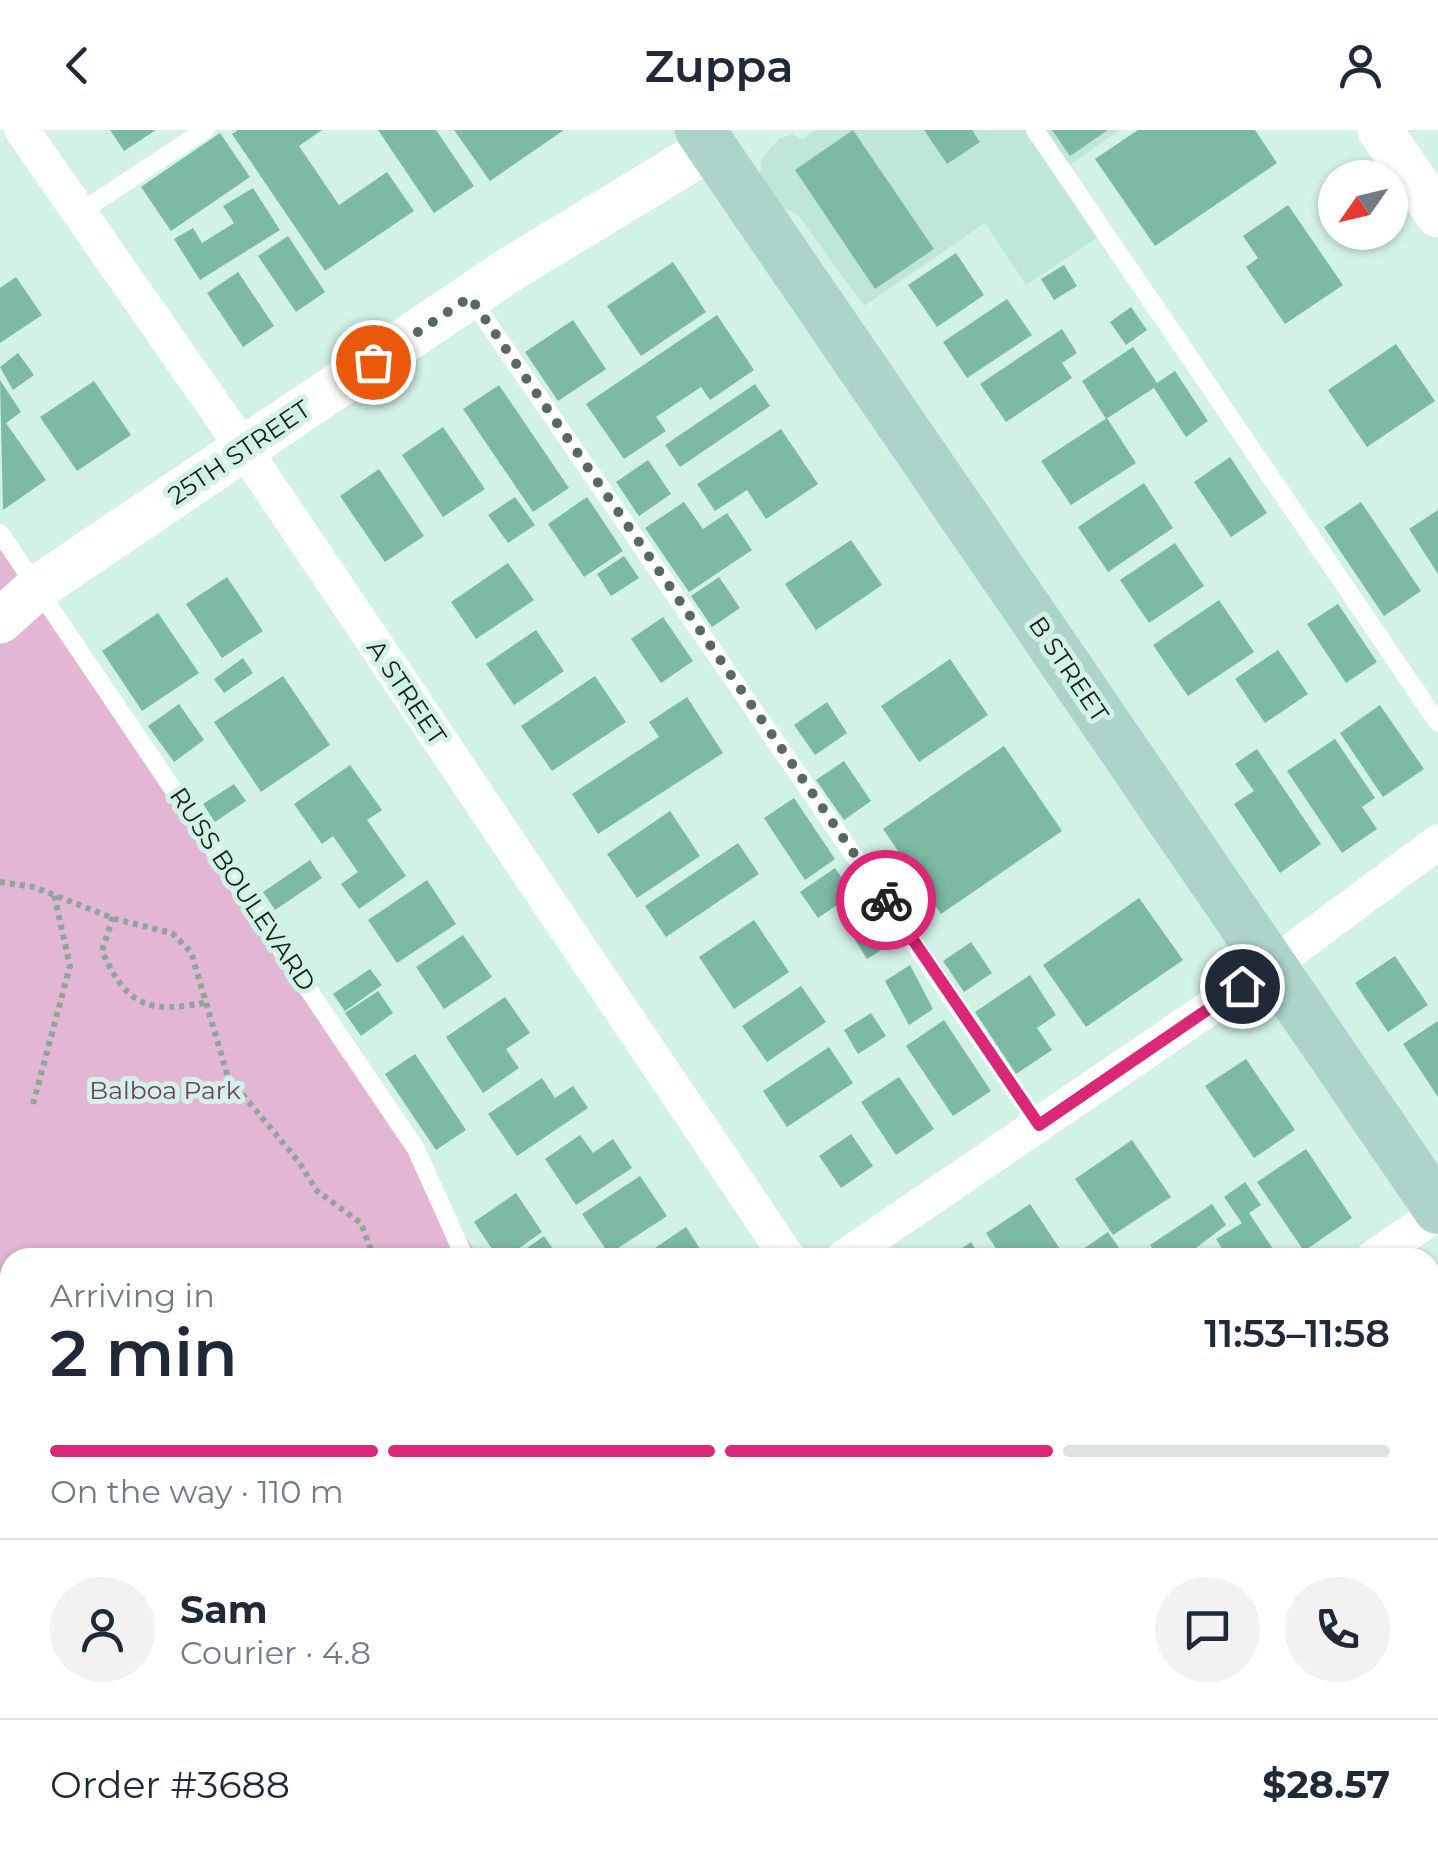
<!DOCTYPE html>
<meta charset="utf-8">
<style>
body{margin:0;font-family:Montserrat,sans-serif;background:#f2f2f3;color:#1f2937;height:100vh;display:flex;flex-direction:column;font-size:38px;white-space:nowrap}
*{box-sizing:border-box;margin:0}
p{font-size:32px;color:#747a83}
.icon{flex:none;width:55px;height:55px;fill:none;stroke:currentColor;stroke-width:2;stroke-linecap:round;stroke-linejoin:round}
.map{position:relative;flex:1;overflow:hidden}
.details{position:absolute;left:0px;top:1118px;width:1440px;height:622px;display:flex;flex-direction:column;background:#fff;border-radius:30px 30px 0 0;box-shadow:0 2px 8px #0004}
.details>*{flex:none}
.needle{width:65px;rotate:236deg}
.buttons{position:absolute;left:1318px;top:30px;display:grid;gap:20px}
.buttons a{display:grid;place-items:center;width:90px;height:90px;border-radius:50%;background:#fff;box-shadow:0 2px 8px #0004;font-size:50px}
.pin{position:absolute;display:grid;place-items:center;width:85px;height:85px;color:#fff;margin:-42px;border:5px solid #fff;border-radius:50%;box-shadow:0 2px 10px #0007}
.courier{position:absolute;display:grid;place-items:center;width:100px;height:100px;margin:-50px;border:8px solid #db2777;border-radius:50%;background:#fff;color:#222;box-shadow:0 2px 12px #0007}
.summary em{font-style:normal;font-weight:600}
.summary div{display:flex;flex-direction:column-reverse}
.summary{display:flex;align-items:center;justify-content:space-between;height:170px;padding:0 50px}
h1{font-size:65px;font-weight:600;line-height:75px}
.bar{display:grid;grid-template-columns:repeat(4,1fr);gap:15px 10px;align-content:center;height:120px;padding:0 50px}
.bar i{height:12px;border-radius:8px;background:#e0e1e3}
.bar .active{background:#db2777}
.bar p{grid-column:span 4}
.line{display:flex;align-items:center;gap:25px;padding:0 50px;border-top:2px solid #e0e1e3}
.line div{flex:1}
.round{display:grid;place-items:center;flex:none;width:105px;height:105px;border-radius:52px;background:#f2f2f3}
header{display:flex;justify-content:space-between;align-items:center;height:130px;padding:0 50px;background:#fff;font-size:45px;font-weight:600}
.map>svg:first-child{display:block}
.built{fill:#bfe7d9}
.green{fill:#e3b6d4}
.building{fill:#7cbaa6}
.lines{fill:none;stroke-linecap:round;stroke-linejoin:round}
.path{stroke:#8da59d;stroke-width:6;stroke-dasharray:5 5;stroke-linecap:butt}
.service{stroke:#fff;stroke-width:18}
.minor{stroke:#fff;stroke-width:35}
.tertiary{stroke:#fff;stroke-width:45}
.secondary{stroke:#acd4ca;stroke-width:50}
.done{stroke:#566a63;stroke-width:10;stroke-dasharray:0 18}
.route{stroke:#db2777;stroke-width:12}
.labels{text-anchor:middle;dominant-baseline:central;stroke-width:10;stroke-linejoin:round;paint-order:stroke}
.street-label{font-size:25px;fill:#14201c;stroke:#d2f2e7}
.park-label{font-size:25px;fill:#763b66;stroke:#d2f2e7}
</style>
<header><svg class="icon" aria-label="back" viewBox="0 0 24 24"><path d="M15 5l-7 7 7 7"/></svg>Zuppa<svg class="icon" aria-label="person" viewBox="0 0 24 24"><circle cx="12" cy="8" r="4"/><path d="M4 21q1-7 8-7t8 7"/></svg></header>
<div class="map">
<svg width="1438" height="1738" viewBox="0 0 1438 1738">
<rect width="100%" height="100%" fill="#d2f2e7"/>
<!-- built -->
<path class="built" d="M816 0H1120L1058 43 1101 105 1026 155 985 93 864 176 798 85 775 74 760 47 761 29 779 9 791 4 803 9Z"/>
<!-- green -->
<path class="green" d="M0 417 479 1127 10 1128V1730H992L997 1738H0Z"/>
<!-- building -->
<g class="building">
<path d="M110 0H156L124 21Z"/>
<path d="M238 0H322L299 16 339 75 387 42 414 81 325 141 232 4Z"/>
<path d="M378 0H436L474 56 434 83Z"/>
<path d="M454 0H564L490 51Z"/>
<path d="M853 0 934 119 875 159 795 40Z"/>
<path d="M924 0H972L980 12 947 34Z"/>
<path d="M1052 0H1108L1070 26Z"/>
<path d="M1138 0H1255L1277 33 1155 116 1095 29Z"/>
<path d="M220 3 250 47 171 101 141 57Z"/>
<path d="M253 58 280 100 200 150 174 109 193 98 202 113 234 93 223 76Z"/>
<path d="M1288 75 1343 155 1285 194 1246 137 1258 128 1243 106Z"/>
<path d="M288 106 325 162 296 182 258 126Z"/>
<path d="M956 123 984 165 937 197 908 155Z"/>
<path d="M673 132 706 182 641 226 607 176Z"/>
<path d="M1064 135 1077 156 1054 170 1041 149Z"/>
<path d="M238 142 274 196 243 217 207 163Z"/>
<path d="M16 147 42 185 0 213V158Z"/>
<path d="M1007 169 1032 205 967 248 943 212Z"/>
<path d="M1131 177 1147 200 1126 215 1110 192Z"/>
<path d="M717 185 754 240 710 270 701 257 656 287 666 301 624 329 586 274Z"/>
<path d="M573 190 606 239 558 271 525 222Z"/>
<path d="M1062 199 1077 223 1062 233 1072 248 1006 292 980 254Z"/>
<path d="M1396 214 1435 271 1367 317 1328 260Z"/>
<path d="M1133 217 1157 253 1175 241 1208 291 1186 307 1154 258 1106 289 1082 251Z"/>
<path d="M18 223 34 245 13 260 0 237Z"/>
<path d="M0 250 21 282 6 293 46 350 3 380Z"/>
<path d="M94 251 131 305 77 341 40 287Z"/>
<path d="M755 254 770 276 680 337 665 315Z"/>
<path d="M499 255 569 358 533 382 463 279Z"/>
<path d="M1107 288 1136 333 1071 375 1041 331Z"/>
<path d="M443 297 485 359 443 387 402 325Z"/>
<path d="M781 299 818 354 766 389 747 360 715 381 697 354Z"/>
<path d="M1230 327 1267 383 1231 407 1194 352Z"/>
<path d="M648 330 671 364 639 386 616 352Z"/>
<path d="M379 339 424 406 385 432 340 366Z"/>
<path d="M1144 353 1173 398 1108 442 1078 397Z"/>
<path d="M515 367 535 395 508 413 488 385Z"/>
<path d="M587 367 623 421 584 447 548 394Z"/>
<path d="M684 372 703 399 727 383 752 420 689 462 645 398Z"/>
<path d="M1361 372 1421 461 1384 486 1324 397Z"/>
<path d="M1438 380V444L1409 399Z"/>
<path d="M851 410 882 455 816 500 785 454Z"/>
<path d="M1175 413 1204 456 1149 493 1120 450Z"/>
<path d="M624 426 639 448 611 466 597 444Z"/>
<path d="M508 433 534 470 476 509 451 472Z"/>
<path d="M227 447 263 501 222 528 186 474Z"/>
<path d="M719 447 740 478 712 497 691 466Z"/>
<path d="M1219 470 1254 522 1188 566 1153 515Z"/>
<path d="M1338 474 1377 532 1346 553 1307 494Z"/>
<path d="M158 483 199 543 142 581 102 521Z"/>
<path d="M663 487 693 531 661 553 631 509Z"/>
<path d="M536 500 564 541 514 575 486 534Z"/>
<path d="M1278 520 1308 564 1265 593 1235 549Z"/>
<path d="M243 528 253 543 224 563 214 549Z"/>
<path d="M950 529 988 585 919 632 881 576Z"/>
<path d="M283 546 330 615 261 662 214 592Z"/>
<path d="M595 546 626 592 552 641 521 596Z"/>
<path d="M687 567 723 623 598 704 572 664 659 607 649 592Z"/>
<path d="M827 572 847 603 815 625 794 595Z"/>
<path d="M179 574 204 610 174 632 148 596Z"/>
<path d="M1380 575 1424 639 1383 667 1340 603Z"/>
<path d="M1335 609 1375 668 1362 677 1377 699 1342 723 1287 641Z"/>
<path d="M1004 616 1062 701 941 784 883 699Z"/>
<path d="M1257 619 1321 714 1280 743 1234 674 1254 661 1235 634Z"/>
<path d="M844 631 871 671 844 690 816 650Z"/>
<path d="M350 635 382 680 367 690 406 746 359 779 341 754 358 742 333 706 322 714 294 674Z"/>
<path d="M234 654 246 671 215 692 203 674Z"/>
<path d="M794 668 835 729 805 750 764 688Z"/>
<path d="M670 681 700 726 637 768 607 724Z"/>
<path d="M738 713 759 744 666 807 645 776Z"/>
<path d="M310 730 322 748 275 780 263 762Z"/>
<path d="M835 738 853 764 818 788 800 762Z"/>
<path d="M427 750 456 794 397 833 368 790Z"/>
<path d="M1139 768 1183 830 1086 897 1043 835Z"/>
<path d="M864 771 875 788 850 804 839 788Z"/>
<path d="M876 789 892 813 867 829 852 805Z"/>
<path d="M754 790 789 842 734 879 699 827Z"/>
<path d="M463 805 492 847 444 879 416 837Z"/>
<path d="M971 812 992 843 964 862 943 831Z"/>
<path d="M1395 826 1428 875 1388 902 1355 853Z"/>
<path d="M910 835 933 879 909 895 885 851Z"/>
<path d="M370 839 382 855 345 881 333 864Z"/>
<path d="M1030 845 1056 885 1037 898 1052 920 1016 944 975 882Z"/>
<path d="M801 856 826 892 767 932 742 896Z"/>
<path d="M378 861 393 883 361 906 345 883Z"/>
<path d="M505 867 530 903 506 919 519 938 483 963 446 907Z"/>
<path d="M871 883 886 906 858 924 844 900Z"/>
<path d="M944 890 991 961 953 986 906 916Z"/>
<path d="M1438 891V967L1403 914Z"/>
<path d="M829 917 853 953 787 997 763 961Z"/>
<path d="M415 924 466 1000 436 1020 385 944Z"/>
<path d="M1246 929 1295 1000 1254 1028 1205 956Z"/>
<path d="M899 947 934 999 896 1025 861 972Z"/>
<path d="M542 948 555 968 573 956 588 978 517 1026 488 984Z"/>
<path d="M851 1004 873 1036 841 1058 819 1026Z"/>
<path d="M580 1005 593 1023 613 1009 632 1038 576 1075 545 1029Z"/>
<path d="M1132 1010 1171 1067 1113 1105 1075 1049Z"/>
<path d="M1306 1019 1352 1088 1304 1121 1257 1052Z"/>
<path d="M640 1046 667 1086 609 1124 582 1084Z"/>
<path d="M1245 1052 1261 1075 1249 1083 1279 1128H1228L1216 1109 1242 1093 1224 1067Z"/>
<path d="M516 1063 542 1102 505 1128H498L474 1092Z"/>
<path d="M1030 1074 1064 1125 1060 1128H1002L986 1103Z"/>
<path d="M1212 1074 1226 1095 1183 1128H1158L1150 1115Z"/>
<path d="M686 1097 706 1128H640Z"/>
<path d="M1108 1102 1126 1128H1084L1080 1121Z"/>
<path d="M544 1106 555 1122 546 1128H513Z"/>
<path d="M971 1112 981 1128H948Z"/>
<path d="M1432 1318 1438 1326V1355L1430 1361Z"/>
<path d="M1438 1399V1451L1430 1439V1405Z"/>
<path d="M1438 1656V1705L1430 1693V1661Z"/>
<path d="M1430 1711 1438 1723V1738H1295L1307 1730H1430Z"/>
<path d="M1016 1730H1145L1149 1736 1022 1738Z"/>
</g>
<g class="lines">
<!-- path -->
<g class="path">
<path d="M0 752 34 757 115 789 172 803 191 822 228 947 299 1032 317 1061 361 1093 374 1128"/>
<path d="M113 787 102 821C127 877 149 884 208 872"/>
<path d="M33 974 70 836 54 764"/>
</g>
<!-- service -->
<g class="service">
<path d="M1035 0 1438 593"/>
<path d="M79 83 205 0"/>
<path d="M470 167 1039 995"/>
<path d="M0 403 416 1019 465 1128"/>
<path d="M1430 1467 1438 1478"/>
</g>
<!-- minor -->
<g class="minor">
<path d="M22 0 244 319 788 1128"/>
<path d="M843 1128 1271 836 1438 712"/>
<path d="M1373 1128 1438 1083"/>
<path d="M1430 1562 1438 1557"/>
</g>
<!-- tertiary -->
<g class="tertiary">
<path d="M1380 0 1438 85"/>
<path d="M0 491 37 458 509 140 712 17"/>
</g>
<!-- secondary -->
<path class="secondary" d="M700 0 1438 1079"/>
</g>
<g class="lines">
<!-- done -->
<path class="done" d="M373 232 470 167 886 770"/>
<!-- route -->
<path class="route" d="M886 770 1039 995 1242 856"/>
</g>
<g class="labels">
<!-- street labels -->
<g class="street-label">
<text transform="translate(239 322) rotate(-34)">25TH STREET</text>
<text transform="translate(1069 539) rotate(56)">B STREET</text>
<text transform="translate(407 562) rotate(56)">A STREET</text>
<text transform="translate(243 759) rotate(56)">RUSS BOULEVARD</text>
</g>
<!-- park labels -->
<g class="park-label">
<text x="165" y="960">Balboa Park</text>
</g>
</g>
</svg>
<div class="buttons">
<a><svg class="needle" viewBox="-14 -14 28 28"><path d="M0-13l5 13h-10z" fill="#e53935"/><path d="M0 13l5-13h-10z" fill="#747a83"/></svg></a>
</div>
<div class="pin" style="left:373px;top:232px;background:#ea580c"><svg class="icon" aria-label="bag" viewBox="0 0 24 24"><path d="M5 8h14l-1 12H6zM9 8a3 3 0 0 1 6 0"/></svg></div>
<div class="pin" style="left:1242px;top:856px;background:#1f2937"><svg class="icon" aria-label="home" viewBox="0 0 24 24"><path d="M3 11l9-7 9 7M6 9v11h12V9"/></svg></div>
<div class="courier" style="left:886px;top:770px"><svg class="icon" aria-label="bike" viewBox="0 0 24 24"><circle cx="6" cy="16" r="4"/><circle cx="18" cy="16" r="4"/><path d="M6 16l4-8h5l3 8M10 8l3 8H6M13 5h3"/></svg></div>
<section class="details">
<div class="summary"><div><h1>2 min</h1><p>Arriving in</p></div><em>11:53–11:58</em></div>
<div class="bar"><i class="active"></i><i class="active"></i><i class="active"></i><i></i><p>On the way · 110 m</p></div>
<div class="line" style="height:180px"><a class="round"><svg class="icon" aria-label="person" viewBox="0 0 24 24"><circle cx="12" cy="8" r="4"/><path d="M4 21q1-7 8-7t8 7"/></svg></a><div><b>Sam</b><p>Courier · 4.8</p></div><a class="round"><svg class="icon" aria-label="chat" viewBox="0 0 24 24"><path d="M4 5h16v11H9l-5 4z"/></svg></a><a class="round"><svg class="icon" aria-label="phone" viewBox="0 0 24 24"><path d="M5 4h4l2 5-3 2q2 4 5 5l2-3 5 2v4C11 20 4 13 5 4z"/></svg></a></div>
<div class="line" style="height:130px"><div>Order #3688</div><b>$28.57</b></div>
</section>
</div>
